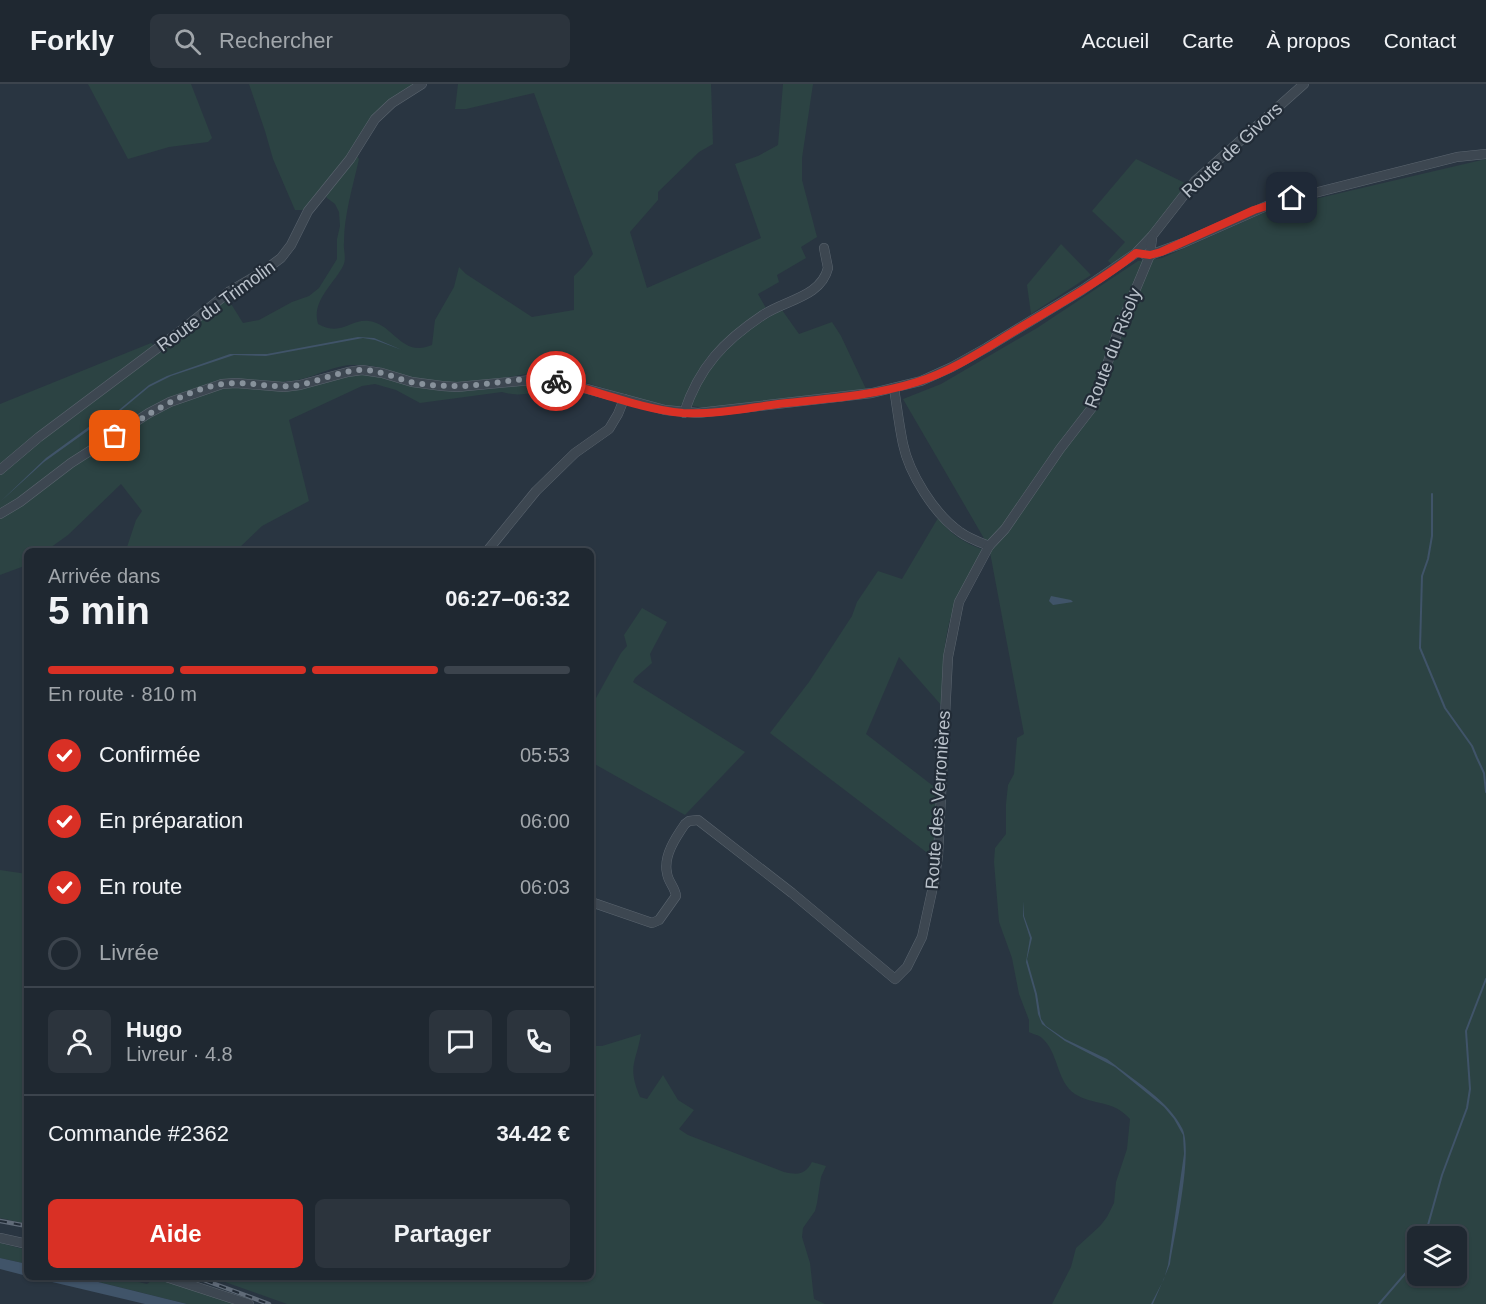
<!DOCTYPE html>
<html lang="fr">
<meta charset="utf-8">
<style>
body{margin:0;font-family:Arial,sans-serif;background:#2c343d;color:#f1f3f6;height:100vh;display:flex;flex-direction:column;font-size:22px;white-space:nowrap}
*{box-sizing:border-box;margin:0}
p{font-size:20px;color:#a1a6ab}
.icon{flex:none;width:33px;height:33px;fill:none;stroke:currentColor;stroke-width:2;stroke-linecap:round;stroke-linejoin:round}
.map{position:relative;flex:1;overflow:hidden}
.sheet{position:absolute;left:24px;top:464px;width:570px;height:732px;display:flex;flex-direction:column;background:#1f2831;border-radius:9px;box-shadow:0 2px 4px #0004,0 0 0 2px #3c444d}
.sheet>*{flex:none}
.fabs{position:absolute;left:1407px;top:1142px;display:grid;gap:12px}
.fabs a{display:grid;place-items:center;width:60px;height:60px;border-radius:9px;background:#1f2831;box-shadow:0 2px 4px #0004,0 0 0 2px #3c444d;font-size:30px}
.pin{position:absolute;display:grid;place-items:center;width:51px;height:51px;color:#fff;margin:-26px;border-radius:12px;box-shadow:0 3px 9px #0006}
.courier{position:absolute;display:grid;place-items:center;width:60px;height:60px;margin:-30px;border:4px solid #d93025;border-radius:50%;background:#fff;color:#222;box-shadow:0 2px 8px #0007}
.summary em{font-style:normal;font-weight:700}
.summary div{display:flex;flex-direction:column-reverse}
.summary{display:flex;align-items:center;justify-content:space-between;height:102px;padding:0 24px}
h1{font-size:39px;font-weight:700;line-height:45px}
.bar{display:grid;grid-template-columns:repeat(4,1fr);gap:9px 6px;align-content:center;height:72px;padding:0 24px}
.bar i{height:8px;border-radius:4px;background:#3c444d}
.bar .active{background:#d93025}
.bar p{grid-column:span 4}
.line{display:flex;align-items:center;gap:15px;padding:0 24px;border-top:2px solid #3c444d}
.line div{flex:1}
.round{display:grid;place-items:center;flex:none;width:63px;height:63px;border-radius:9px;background:#2c343d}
ol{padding:0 24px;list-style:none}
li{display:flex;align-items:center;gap:18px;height:66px}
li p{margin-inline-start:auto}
li .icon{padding:6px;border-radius:50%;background:#d93025;color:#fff;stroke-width:4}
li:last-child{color:#a1a6ab}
li i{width:33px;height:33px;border:3px solid #3c444d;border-radius:50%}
.button{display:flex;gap:12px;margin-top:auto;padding:12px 24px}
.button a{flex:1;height:69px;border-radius:9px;background:#d93025;color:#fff;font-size:24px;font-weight:700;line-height:69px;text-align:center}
.button a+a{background:#2c343d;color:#f1f3f6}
header{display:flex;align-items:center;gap:36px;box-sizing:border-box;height:84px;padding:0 30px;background:#1f2831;border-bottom:2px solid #3c444d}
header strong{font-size:28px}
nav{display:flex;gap:33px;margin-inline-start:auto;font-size:21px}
.search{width:420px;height:54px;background:#2c343d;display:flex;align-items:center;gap:15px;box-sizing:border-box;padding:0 21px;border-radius:9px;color:#a1a6ab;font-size:22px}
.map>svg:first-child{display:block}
.green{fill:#2c4343;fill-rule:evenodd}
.water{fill:#405469}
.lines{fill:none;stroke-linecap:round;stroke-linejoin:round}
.stream{stroke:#405469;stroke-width:2}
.minor-casing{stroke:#5b656f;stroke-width:10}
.minor{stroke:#3d4751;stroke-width:9}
.rail-casing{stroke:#606b78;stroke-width:4.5}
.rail{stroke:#222c37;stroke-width:2;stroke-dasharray:7;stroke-linecap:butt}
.done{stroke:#87919b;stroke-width:6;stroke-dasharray:0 10.8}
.route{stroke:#d93025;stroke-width:8}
.labels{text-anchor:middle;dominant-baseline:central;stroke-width:4.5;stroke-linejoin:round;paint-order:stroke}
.street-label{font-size:18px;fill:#bac2cb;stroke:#222c37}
</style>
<header>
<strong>Forkly</strong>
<div class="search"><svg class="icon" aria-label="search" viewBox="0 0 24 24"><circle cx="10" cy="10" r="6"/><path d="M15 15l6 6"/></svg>Rechercher</div>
<nav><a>Accueil</a><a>Carte</a><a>À propos</a><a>Contact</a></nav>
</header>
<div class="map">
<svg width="1486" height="1220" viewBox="0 0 1486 1220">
<rect width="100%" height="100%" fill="#293541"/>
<!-- green -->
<g class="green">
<path d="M88 0H191L212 54 208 58 169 63 128 75Z"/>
<path d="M249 0H415L373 31 343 78 304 126H295L273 75 265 47Z"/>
<path d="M458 0H711L713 60 699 68 658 108V116L630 148 647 204 761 154 735 80 758 72 778 61 783 0H813L802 74V96L817 153 801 163 806 174 777 191 779 198 758 210 767 226C748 241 723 255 708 273 697 287 690 304 683 319L679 323C669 323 658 319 648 317 614 309 578 293 542 290 515 288 489 301 461 299 446 298 426 299 412 295 386 286 380 280 350 281 327 283 307 298 285 297L286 306C311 300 341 287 367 291 395 294 420 306 448 307 482 308 516 300 550 300 539 310 516 313 502 308L420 319 396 306 375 300 362 302 289 336 309 417 262 442 237 466H126L136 436 142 427 121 400 68 451 47 466H27V481L0 491V320L151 259 155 262 228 215 243 239 259 236 292 218 309 212 319 204 337 175V155L340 142 339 128 335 120 327 114 325 110 355 69 359 75C353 102 344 131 344 158 343 166 347 174 343 182 334 200 311 217 318 240 342 253 349 235 369 237 394 240 401 274 432 261L435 236 454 203 459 183 466 190 532 233 574 226V192L583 183 593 170 534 9 466 25H455Z"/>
<path d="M1136 75 1187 100 1149 151 1135 166 1114 182 1108 177 1125 158 1092 127Z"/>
<path d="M1486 75V1220H1052L1071 1183 1076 1164 1100 1142 1107 1133 1114 1119 1116 1098 1127 1065 1130 1035C1112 1015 1094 1022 1075 1010 1056 997 1059 969 1042 954 1039 951 1032 950 1029 948V936L1019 910 1012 874 999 838 994 778 995 764 1006 750V720L1008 701 1014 690 1017 654 1024 650 989 463 903 315 941 300 1037 244 1138 177 1162 174 1272 125ZM1418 1152H1456V1191H1418Z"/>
<path d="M1061 160 1091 191 1031 230 1027 201Z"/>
<path d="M782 226 799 250 832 238 841 252 866 305 706 324 692 322 693 316C698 305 703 292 710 282 728 258 756 240 782 226Z"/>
<path d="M938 434C950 450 963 458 981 465V469C972 487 961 505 954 524 942 555 943 590 942 622L899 573 866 650 937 705 934 774 770 649 809 598 852 532 857 518 878 487 902 495Z"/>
<path d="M642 524 667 538 650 570 652 579 635 594 633 598 745 668 685 731 591 678V623L621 569 627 562 624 551Z"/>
<path d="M0 786 27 790V1140L0 1134Z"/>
<path d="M641 950C636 979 627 982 640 1013L647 1015 663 991 678 1016 694 1026 679 1045 688 1051 784 1088C798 1091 805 1091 812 1078L826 1082 821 1093 817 1119 815 1127 803 1144 802 1153 810 1179 814 1215 825 1220H287L211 1193 591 1192V962H602Z"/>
<path d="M0 1159 27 1166V1180L0 1174Z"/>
<path d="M78 1193H118L147 1200 156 1193 243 1220H187Z"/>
</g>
<!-- water -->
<g class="water">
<path d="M358 253 374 254 402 266 450 272 402 266 375 256 363 254 266 272 234 271 171 292 149 303 113 333 93 343 44 378 0 418 46 374 90 342 114 330 149 301 167 292 230 270H267Z"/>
<path d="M1051 512 1071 516 1073 518 1053 521 1049 517Z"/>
<path d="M1023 817 1024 832 1032 854 1027 875 1037 910 1041 935 1046 942 1065 955 1107 975 1115 981C1138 999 1168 1017 1182 1044 1194 1066 1174 1152 1170 1180L1153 1220H1151L1164 1195 1168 1181 1184 1070 1183 1051 1174 1035 1164 1023 1115 983 1065 957 1042 940 1038 930 1035 910 1026 878 1030 854 1023 832Z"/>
<path d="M0 1174 27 1180V1192L0 1185Z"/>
<path d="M31 1193H78L187 1220H145Z"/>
</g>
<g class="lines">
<!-- stream -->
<g class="stream">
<path d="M1432 410V452L1428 475 1422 492 1420 564 1445 624 1472 662 1477 674 1484 689 1486 708"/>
<path d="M1423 1152 1428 1141 1442 1091 1467 1024 1470 1005 1466 947 1486 895"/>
<path d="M1379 1220 1410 1184 1418 1162"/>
</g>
<!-- minor casing -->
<g class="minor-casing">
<g id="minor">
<path d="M1145 171H1150L1183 159 1271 120 1457 73 1486 70"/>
<path d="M894 304C897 323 899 341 903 360 909 389 934 430 960 448 968 454 979 458 989 462"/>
<path d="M684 329C699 283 724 257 763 231 785 216 821 213 828 184L824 164"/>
<path d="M0 386 39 353 187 242 230 207 261 189 281 174 291 161 308 127 350 75 375 35 392 19 422 0"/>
<path d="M0 430 20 418 71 379 149 329 170 318 222 300 236 299 284 303 300 301 348 288 362 286 382 289 412 298 442 302 457 303 542 295 565 299 665 326 698 329 872 309 921 297 952 283 986 264 1082 206 1136 169 1152 152 1195 97 1304 0"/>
<path d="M488 466 536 407 575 369 609 345 618 330 624 315"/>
<path d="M591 818 652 839 659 836 676 812C675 803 668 798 667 789 663 772 676 753 685 740L689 737 698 736 792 809 895 895 907 883 922 853 934 798 938 772 948 573 959 518 989 462 1005 445 1060 365 1094 321 1117 250 1150 171 1152 154"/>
<path d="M0 1154 27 1160"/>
<path d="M163 1192 249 1220"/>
</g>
</g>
<!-- minor -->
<use href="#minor" class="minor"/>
<!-- rail casing -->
<g class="rail-casing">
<g id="rail">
<path d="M0 1137 27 1142"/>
<path d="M193 1192 269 1220"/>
</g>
</g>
<!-- rail -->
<use href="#rail" class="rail"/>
</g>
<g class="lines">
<!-- done -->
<path class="done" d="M115 352C148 330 193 300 235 299 257 299 277 305 299 301 320 297 339 287 361 286 378 286 394 293 410 298 425 301 440 302 455 302 489 303 523 290 556 297"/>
<!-- route -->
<path class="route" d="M556 297C598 307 640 325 683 329 715 331 747 324 778 320 825 315 873 312 917 298 953 287 986 264 1018 245 1058 221 1099 198 1136 169L1150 171 1161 168 1254 126 1292 114"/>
</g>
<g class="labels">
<!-- street labels -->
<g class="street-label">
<text transform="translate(1232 66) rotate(-43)">Route de Givors</text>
<text transform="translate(216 222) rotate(-36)">Route du Trimolin</text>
<text transform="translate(1113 264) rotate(-69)">Route du Risoly</text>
<text transform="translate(938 716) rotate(-86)">Route des Verronières</text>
</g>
</g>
</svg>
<div class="fabs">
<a><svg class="icon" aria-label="layers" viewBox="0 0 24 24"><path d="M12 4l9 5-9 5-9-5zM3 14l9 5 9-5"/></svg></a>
</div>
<div class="pin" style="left:115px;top:352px;background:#ea580c"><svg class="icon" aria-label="bag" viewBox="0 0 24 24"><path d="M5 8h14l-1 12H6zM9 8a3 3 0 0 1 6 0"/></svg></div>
<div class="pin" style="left:1292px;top:114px;background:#1f2937"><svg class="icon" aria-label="home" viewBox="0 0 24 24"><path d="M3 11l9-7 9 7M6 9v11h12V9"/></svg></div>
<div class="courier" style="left:556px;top:297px"><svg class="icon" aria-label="bike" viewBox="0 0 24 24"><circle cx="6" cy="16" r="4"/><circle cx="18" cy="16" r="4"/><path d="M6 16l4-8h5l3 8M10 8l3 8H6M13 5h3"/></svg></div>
<section class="sheet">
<div class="summary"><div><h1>5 min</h1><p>Arrivée dans</p></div><em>06:27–06:32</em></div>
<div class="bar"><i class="active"></i><i class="active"></i><i class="active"></i><i></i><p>En route · 810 m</p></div>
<ol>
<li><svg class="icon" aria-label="check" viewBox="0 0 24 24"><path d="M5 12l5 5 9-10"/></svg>Confirmée<p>05:53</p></li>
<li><svg class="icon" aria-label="check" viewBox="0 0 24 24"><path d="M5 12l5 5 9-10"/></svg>En préparation<p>06:00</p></li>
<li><svg class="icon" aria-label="check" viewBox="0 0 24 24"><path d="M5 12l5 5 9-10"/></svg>En route<p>06:03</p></li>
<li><i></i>Livrée</li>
</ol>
<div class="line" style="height:108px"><a class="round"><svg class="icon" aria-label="person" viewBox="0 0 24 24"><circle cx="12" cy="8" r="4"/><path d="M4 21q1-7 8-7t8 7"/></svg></a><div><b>Hugo</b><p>Livreur · 4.8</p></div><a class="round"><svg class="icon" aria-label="chat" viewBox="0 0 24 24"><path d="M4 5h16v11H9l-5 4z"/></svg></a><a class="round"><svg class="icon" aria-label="phone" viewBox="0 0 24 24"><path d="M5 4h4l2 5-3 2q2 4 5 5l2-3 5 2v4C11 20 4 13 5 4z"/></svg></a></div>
<div class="line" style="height:78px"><div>Commande #2362</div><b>34.42 €</b></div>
<div class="button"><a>Aide</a><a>Partager</a></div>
</section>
</div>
